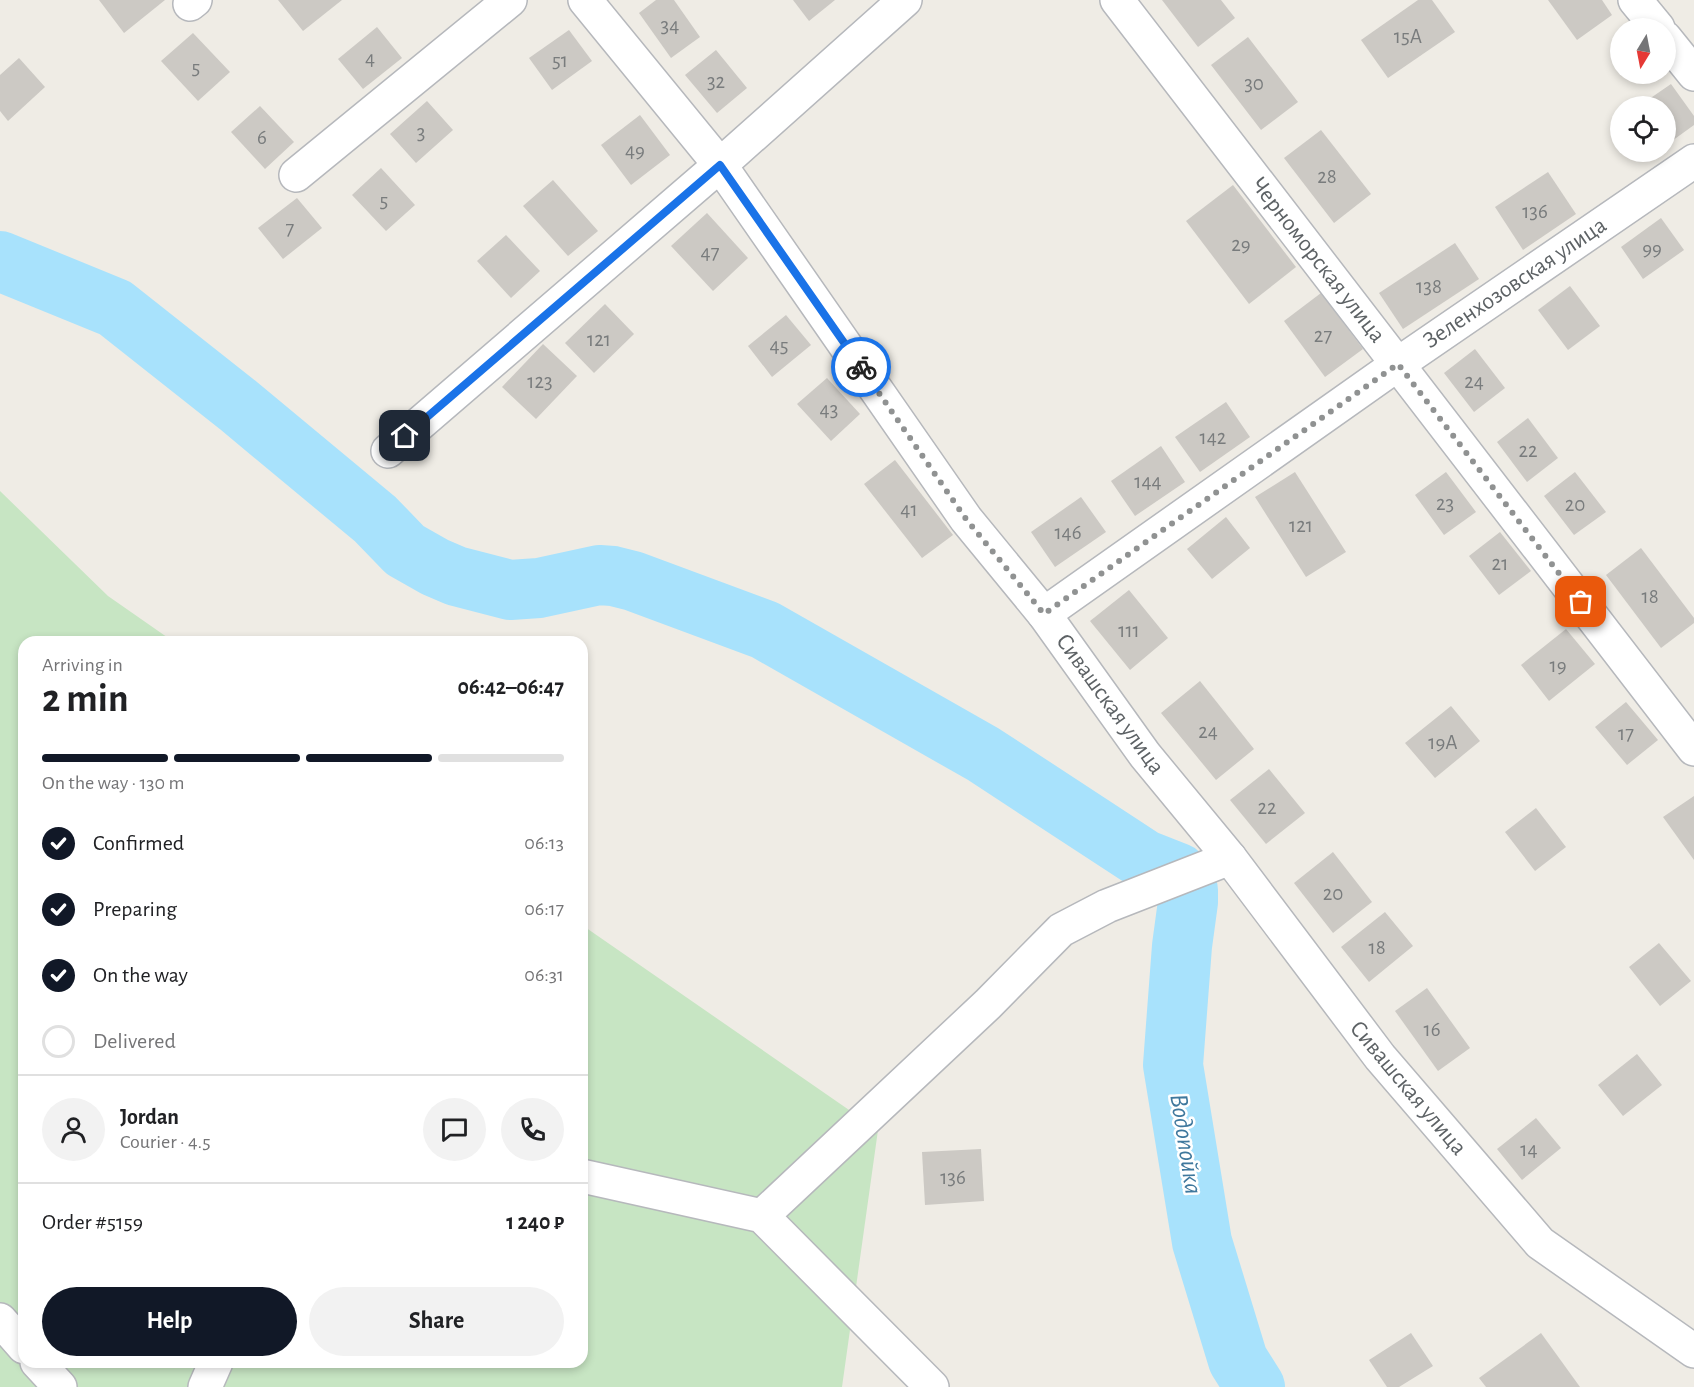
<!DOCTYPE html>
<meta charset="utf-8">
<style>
body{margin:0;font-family:"Alegreya Sans",sans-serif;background:#f2f2f2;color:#202124;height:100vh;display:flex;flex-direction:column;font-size:22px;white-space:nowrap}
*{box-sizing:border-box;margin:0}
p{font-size:20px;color:#757577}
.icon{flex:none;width:33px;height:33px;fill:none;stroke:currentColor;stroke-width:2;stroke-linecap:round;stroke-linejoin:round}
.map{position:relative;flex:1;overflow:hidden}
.panel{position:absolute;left:18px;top:636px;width:570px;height:732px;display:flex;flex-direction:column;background:#fff;border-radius:18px;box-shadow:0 3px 9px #0003}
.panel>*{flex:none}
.needle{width:39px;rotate:190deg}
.controls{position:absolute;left:1610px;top:18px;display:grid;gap:12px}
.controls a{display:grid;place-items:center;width:66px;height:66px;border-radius:50%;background:#fff;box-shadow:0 3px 9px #0003;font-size:30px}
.pin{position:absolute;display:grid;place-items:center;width:51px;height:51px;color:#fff;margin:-26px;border-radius:12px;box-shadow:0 3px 9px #0006}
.courier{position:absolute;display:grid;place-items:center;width:60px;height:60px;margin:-30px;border:4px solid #1a73e8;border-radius:50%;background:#fff;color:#222;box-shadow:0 2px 8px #0007}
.head em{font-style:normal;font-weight:600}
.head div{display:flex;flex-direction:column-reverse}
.head{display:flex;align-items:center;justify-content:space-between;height:102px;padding:0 24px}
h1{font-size:39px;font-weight:600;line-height:45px}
.bar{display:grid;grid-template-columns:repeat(4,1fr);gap:9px 6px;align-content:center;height:72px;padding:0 24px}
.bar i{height:8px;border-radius:4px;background:#e0e0e0}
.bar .current{background:#111827}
.bar p{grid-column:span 4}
.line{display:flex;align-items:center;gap:15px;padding:0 24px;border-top:2px solid #e0e0e0}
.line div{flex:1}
.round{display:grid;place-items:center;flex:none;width:63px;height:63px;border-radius:32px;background:#f2f2f2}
ol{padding:0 24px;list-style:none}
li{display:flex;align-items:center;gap:18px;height:66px}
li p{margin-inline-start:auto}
li .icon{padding:6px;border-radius:50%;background:#111827;color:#fff;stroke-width:4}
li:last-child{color:#757577}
li i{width:33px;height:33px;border:3px solid #e0e0e0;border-radius:50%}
.action{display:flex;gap:12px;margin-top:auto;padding:12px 24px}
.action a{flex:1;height:69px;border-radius:36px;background:#111827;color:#fff;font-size:24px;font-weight:600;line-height:69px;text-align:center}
.action a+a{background:#f2f2f2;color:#202124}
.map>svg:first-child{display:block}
.green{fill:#c7e5c3}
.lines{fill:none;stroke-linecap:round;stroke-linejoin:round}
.river{stroke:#a8e2fc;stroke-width:60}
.building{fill:#ccc9c4}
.minor-casing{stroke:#b6b8bc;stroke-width:36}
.minor{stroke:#fff;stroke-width:33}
.done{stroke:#909292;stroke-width:6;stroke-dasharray:0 10.8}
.route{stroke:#1a73e8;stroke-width:8}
.labels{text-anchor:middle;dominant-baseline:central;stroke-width:5;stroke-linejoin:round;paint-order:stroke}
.number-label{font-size:21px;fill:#797c7d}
.street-label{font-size:24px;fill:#5d6265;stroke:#fff}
.water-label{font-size:26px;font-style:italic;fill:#3f789d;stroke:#fff}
</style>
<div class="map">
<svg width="1694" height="1387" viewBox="0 0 1694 1387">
<rect width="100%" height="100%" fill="#efece5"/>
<!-- green -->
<path class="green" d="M0 491 108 596 174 642H24V1362H582V925L878 1130 842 1387H0Z"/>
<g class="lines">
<!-- river -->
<g class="river">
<path d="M0 261 115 308 239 406 375 519 405 550 435 567 456 576 510 590 539 588 599 575 613 576 633 581 765 630 983 754 1145 860 1178 873"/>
<path d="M1188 890V902L1182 946 1173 1065 1202 1242 1238 1360 1255 1387"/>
</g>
</g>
<!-- building -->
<g class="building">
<path d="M99 0H165L124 33Z"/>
<path d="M278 0H342L303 31Z"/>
<path d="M656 0H674L700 37 671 58 639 13Z"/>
<path d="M793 0H835L809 21Z"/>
<path d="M1162 0H1221L1235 18 1198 47Z"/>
<path d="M1418 0H1432L1455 32 1388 78 1361 40Z"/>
<path d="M1548 0H1602L1612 15 1577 40Z"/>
<path d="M377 27 402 58 363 89 338 59Z"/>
<path d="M569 30 592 61 552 90 529 58Z"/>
<path d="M193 33 230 72 198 101 161 61Z"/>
<path d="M1248 37 1298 102 1261 130 1211 65Z"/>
<path d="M716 50 747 88 717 113 685 75Z"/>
<path d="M19 58 45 87 8 121 0 111V75Z"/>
<path d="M1671 84 1694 116V125L1665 146V106H1639Z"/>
<path d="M427 101 453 130 416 163 390 134Z"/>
<path d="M260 106 294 142 265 169 231 132Z"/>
<path d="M640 115 670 155 631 185 601 145Z"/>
<path d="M1321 130 1371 194 1334 223 1284 158Z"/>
<path d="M381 168 415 205 386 231 352 195Z"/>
<path d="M1548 172 1576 214 1523 250 1495 207Z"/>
<path d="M553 180 598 231 568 256 523 206Z"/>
<path d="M1233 185 1296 267 1249 304 1186 221Z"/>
<path d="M297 198 322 228 283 259 258 228Z"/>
<path d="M707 213 748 258 713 291 671 246Z"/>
<path d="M1661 218 1684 250 1643 279 1621 247Z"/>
<path d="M506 235 540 271 511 298 477 261Z"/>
<path d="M1455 243 1479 279 1403 329 1379 293Z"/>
<path d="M1570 286 1600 326 1568 350 1538 310Z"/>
<path d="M1321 293 1363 349 1325 377 1284 321Z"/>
<path d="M605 304 634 334 594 373 565 343Z"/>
<path d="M786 315 811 345 772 377 748 346Z"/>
<path d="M543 344 577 376 536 419 502 387Z"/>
<path d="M1475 349 1505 388 1474 412 1444 373Z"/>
<path d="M827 378 860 414 831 441 797 404Z"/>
<path d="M1226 402 1250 437 1200 472 1175 437Z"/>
<path d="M1528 418 1558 458 1527 482 1497 442Z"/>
<path d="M1161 446 1185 482 1135 516 1111 481Z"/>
<path d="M895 460 953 535 922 558 864 484Z"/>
<path d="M1295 472 1346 552 1306 577 1255 497Z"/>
<path d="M1446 472 1476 512 1444 535 1415 495Z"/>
<path d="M1575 472 1606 512 1574 535 1544 496Z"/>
<path d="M1081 497 1106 532 1055 567 1031 532Z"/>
<path d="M1226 517 1250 548 1212 579 1187 549Z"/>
<path d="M1500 532 1531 571 1499 595 1469 556Z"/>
<path d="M1641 548 1694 618V623L1661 648 1606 575Z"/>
<path d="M1129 590 1168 638 1130 670 1090 621Z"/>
<path d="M1566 629 1595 664 1549 701 1521 665Z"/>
<path d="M1200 681 1254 749 1216 780 1161 713Z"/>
<path d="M1626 702 1658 740 1627 765 1595 727Z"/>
<path d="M1451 706 1480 741 1435 778 1405 743Z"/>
<path d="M1269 769 1305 813 1266 844 1230 800Z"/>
<path d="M1694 796V860L1663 817Z"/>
<path d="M1536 808 1566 847 1535 871 1505 832Z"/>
<path d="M1333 852 1372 902 1333 933 1294 883Z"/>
<path d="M1385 912 1413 946 1369 982 1341 947Z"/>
<path d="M1659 943 1691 981 1660 1006 1629 967Z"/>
<path d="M1427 988 1470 1048 1438 1071 1395 1011Z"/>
<path d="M1637 1054 1662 1085 1623 1116 1598 1085Z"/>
<path d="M1536 1118 1561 1148 1522 1180 1497 1149Z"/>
<path d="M981 1149 984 1201 925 1205 922 1152Z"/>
<path d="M1411 1333 1433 1366 1399 1387H1387L1369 1360Z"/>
<path d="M1541 1333 1580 1387H1486L1479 1378Z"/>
</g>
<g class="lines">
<!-- minor casing -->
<g class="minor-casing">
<g id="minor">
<path d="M585 0 720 165 966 519 1044 614 1145 755 1230 858 1380 1057 1540 1243 1694 1351"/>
<path d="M1117 0 1694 749"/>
<path d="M1635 0 1658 28"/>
<path d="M190 4 195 0"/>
<path d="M1665 38 1694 74"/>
<path d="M296 175 510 0"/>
<path d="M388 451 720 165 905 0"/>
<path d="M1044 614 1398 364 1694 161"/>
<path d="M582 1176 762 1216 932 1387"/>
<path d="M762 1216 988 1004 1061 930 1107 906 1230 858"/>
<path d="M0 1320 24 1347"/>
<path d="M37 1362 60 1387"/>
<path d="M205 1387 216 1362"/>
</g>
</g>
<!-- minor -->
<use href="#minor" class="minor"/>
</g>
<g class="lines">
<!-- done -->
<path class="done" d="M861 367 966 519 1044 614 1398 364 1581 602"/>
<!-- route -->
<path class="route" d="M405 436 720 165 861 367"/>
</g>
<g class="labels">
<!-- number labels -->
<g class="number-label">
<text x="670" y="25">34</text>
<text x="1408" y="36">15А</text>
<text x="370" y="58">4</text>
<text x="560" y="60">51</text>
<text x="196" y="67">5</text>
<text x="716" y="81">32</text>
<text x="1254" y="83">30</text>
<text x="421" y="132">3</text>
<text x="262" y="137">6</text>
<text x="635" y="150">49</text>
<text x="1327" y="176">28</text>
<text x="384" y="200">5</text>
<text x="1535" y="211">136</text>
<text x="290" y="228">7</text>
<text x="1241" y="244">29</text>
<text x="1652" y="248">99</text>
<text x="710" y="252">47</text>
<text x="1429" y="286">138</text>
<text x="1323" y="335">27</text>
<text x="599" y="339">121</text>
<text x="779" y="345">45</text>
<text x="540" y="381">123</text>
<text x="1474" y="381">24</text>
<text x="829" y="409">43</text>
<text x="1213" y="437">142</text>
<text x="1528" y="450">22</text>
<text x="1148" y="481">144</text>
<text x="1445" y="503">23</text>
<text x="1575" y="504">20</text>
<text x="909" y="509">41</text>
<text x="1301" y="525">121</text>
<text x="1068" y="532">146</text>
<text x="1500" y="563">21</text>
<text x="1650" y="596">18</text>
<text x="1129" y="630">111</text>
<text x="1558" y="665">19</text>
<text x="1208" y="731">24</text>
<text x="1626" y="733">17</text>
<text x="1443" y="742">19А</text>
<text x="1267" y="807">22</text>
<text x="1333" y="893">20</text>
<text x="1377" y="947">18</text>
<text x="1432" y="1029">16</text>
<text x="1529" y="1149">14</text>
<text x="953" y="1177">136</text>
</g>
<!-- street labels -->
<g class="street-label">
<text transform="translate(1318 260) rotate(52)">Черноморская улица</text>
<text transform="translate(1515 283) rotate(-34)">Зеленхозовская улица</text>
<text transform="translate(1110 704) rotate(54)">Сивашская улица</text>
<text transform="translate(1408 1088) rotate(50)">Сивашская улица</text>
</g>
<!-- water labels -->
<g class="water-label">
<text transform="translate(1186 1144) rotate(81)">Водопойка</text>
</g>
</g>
</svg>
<div class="controls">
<a><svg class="needle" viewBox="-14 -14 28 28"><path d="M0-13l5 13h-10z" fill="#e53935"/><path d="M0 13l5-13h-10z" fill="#757577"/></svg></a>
<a><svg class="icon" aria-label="locate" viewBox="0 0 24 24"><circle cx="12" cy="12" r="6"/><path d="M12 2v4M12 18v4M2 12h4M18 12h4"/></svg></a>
</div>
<div class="pin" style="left:1581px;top:602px;background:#ea580c"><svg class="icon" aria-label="bag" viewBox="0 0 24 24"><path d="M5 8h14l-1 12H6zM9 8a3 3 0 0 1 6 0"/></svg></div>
<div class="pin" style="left:405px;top:436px;background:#1f2937"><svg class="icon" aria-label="home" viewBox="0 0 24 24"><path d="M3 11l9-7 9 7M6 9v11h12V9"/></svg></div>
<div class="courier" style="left:861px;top:367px"><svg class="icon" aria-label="bike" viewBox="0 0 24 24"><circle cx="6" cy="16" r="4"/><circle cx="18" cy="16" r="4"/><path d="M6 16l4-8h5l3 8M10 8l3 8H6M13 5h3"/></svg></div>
<section class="panel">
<div class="head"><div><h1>2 min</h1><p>Arriving in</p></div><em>06:42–06:47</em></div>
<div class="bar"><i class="current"></i><i class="current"></i><i class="current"></i><i></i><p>On the way · 130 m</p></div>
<ol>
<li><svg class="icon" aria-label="check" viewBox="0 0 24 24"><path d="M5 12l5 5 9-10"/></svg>Confirmed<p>06:13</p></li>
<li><svg class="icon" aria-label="check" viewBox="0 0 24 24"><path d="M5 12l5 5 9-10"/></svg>Preparing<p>06:17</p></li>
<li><svg class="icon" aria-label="check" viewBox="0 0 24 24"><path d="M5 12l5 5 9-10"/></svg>On the way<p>06:31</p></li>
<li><i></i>Delivered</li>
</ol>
<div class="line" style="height:108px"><a class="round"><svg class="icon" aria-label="person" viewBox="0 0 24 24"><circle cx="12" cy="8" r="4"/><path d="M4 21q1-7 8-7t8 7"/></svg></a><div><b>Jordan</b><p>Courier · 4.5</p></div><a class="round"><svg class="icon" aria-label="chat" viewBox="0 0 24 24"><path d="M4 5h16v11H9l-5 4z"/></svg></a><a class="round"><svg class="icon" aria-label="phone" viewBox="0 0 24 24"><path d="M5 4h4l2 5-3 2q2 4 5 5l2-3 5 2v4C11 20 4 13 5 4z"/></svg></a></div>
<div class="line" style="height:78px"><div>Order #5159</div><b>1 240 ₽</b></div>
<div class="action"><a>Help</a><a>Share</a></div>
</section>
</div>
